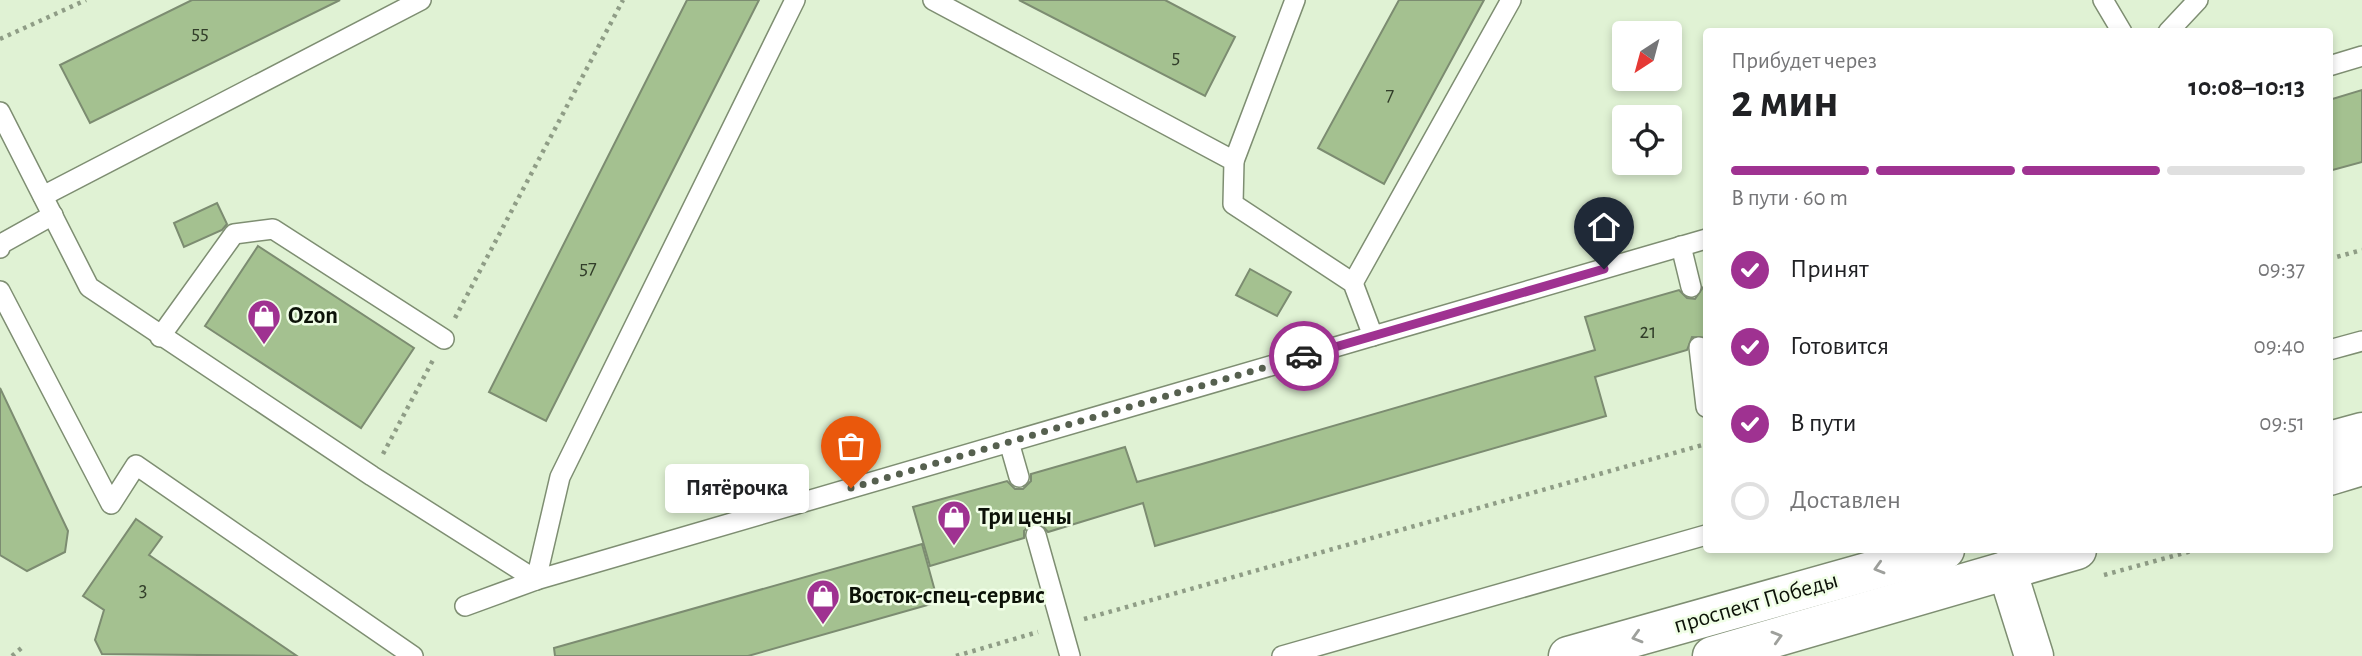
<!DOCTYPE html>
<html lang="ru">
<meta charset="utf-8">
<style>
body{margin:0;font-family:"Alegreya Sans",sans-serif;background:#f6f6f6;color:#202124;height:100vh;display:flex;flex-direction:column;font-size:26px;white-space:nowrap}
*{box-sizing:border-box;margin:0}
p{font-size:23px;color:#757577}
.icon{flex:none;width:38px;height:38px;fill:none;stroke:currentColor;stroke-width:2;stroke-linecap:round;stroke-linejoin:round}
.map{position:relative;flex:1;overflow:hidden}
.drawer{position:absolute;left:1703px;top:28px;width:630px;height:525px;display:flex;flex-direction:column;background:#fff;border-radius:7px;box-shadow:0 4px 10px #0003}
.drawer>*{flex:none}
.needle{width:46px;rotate:216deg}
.tools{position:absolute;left:1612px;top:21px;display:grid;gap:14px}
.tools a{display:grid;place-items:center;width:70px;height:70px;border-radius:7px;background:#fff;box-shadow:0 4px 10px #0003;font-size:35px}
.pin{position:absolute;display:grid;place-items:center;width:60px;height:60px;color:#fff;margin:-72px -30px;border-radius:50% 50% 50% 0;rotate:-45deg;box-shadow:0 0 7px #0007}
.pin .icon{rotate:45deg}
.courier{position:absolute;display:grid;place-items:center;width:70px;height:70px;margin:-35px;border:5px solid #9f3291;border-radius:50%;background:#fff;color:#222;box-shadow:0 2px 9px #0007}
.bubble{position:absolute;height:49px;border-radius:7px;background:#fff;box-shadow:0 4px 10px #0003;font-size:23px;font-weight:700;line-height:49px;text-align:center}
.summary em{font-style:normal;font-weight:700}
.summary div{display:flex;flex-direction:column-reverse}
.summary{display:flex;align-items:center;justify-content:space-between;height:119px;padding:0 28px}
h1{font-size:46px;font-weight:700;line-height:52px}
.bar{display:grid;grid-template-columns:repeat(4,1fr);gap:10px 7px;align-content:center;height:84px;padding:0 28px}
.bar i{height:9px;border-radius:5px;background:#e0e0e0}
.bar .on{background:#9f3291}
.bar p{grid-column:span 4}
ol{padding:0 28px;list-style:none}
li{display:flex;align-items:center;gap:21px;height:77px}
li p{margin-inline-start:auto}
li .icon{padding:7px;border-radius:50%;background:#9f3291;color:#fff;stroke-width:4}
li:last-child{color:#757577}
li i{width:38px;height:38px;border:4px solid #e0e0e0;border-radius:50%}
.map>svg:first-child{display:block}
.building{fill:#a4c190;stroke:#7c8c71;stroke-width:2}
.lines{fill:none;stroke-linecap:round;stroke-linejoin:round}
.service-casing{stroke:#7e8e72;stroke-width:22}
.minor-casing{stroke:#7e8e72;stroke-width:41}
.secondary-casing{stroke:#7e8e72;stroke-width:41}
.path{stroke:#8f9d86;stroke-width:4.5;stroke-dasharray:3.5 5;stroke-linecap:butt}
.service{stroke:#fff;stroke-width:19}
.minor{stroke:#fff;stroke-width:38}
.secondary{stroke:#fff;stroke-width:38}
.oneway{stroke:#9ea09c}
.done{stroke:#56604f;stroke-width:7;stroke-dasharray:0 12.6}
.route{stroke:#9f3291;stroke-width:9}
.labels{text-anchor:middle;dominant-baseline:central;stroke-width:5;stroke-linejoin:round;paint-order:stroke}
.number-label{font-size:21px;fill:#323e2a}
.poi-label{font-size:24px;font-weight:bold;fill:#0c1208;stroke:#f0fee6;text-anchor:start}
.street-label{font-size:24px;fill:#0c1208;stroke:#f0fee6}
</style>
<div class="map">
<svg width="2362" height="656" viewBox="0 0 2362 656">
<rect width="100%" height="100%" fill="#e0f2d4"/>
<!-- building -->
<g class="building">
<path d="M192 0H340L90 123 60 65Z"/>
<path d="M687 0H759L546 421 489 392Z"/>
<path d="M1019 0H1165L1235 37 1205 96Z"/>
<path d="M1399 0H1484L1384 184 1318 148Z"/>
<path d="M2362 90V162L2329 171V100Z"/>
<path d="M217 203 227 224 222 230 184 247 174 223Z"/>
<path d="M258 246 414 348 361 428 205 326Z"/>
<path d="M1250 269 1291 292 1277 316 1236 295Z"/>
<path d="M1706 283V338L1692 337 1687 350 1595 377 1606 416 1155 546 1143 503 1048 532 1040 523H1032L1024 531V538L930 566 913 507 1007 481 1015 489H1023L1031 481V474L1125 447 1137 482 1202 464 1595 350 1585 317 1679 290 1687 298 1695 299Z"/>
<path d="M0 388 68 531 65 552 27 571 0 555Z"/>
<path d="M136 519 162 537 149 555 297 656 102 654 95 640 104 610 83 596Z"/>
<path d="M922 544 938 602 748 656H555L554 648Z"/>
</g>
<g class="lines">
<!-- service casing -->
<g class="service-casing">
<g id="service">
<path d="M933 0 1234 161 1233 204 1353 283 1373 336 1706 239"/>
<path d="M2103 0 2122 32"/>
<path d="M2168 32 2198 0"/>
<path d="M2329 66 2362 56"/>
<path d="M0 112 89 287 372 476 536 580 560 477 795 0"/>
<path d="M1234 161 1295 0"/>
<path d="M43 196 421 0"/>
<path d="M1681 246 1691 287"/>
<path d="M0 248 1 244 53 215"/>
<path d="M1353 283 1511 0"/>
<path d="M0 291 111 504 136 465 413 656"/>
<path d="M160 337 234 234 273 229 444 339"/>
<path d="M1699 347 1706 407"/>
<path d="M2329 350 2362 341"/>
<path d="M1009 442 1019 477"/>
<path d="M1036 535 1070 656"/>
<path d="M465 606 536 580 1373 336"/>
<path d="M1282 656 1706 535"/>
</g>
</g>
<!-- minor casing -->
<g class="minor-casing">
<path id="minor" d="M2007 570 2034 656"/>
</g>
<!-- secondary casing -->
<g class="secondary-casing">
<g id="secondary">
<path d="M2329 441 2362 432"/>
<path d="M2329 476 2362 466"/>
<path d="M1568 656 1945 550"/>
<path d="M1712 656 2077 550"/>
</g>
</g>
<!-- path -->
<g class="path">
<path d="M0 39 86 0"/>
<path d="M2329 259 2362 250"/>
<path d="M455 318 623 0"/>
<path d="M383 454 433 360"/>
<path d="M2104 575 2195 550"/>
<path d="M1084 619 1706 444"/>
<path d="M12 656 25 645"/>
<path d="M956 656 1038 632"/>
</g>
<!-- service -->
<use href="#service" class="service"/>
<!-- minor -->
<use href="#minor" class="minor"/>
<!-- secondary -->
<use href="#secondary" class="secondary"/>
</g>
<!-- one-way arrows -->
<defs><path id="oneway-chevron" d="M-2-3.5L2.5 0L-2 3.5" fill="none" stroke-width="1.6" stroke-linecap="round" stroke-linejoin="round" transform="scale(1.75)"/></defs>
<g class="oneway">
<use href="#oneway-chevron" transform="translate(1879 568) rotate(164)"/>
<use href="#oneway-chevron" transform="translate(1637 637) rotate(164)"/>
<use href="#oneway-chevron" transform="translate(1777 637) rotate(-16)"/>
</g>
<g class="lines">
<!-- done -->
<path class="done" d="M851 488 1304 356"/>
<!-- route -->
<path class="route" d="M1304 356 1604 269"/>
</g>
<!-- icons -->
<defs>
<g id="shop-pin" transform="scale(1.75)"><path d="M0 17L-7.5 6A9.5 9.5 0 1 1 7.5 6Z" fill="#9f3291" stroke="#f0fee6"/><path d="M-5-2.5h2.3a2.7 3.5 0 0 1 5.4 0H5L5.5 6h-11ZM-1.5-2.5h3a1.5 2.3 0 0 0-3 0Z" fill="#fff"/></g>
</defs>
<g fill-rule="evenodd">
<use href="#shop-pin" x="264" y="316"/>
<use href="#shop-pin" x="954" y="517"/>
<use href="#shop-pin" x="823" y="596"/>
</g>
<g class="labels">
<!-- number labels -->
<g class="number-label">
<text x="200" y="32">55</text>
<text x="1176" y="56">5</text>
<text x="1390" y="94">7</text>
<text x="588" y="267">57</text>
<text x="1648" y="331">21</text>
<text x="143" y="589">3</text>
</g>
<!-- poi labels -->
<g class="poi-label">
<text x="288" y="316">Ozon</text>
<text x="978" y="517">Три цены</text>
<text x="848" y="596">Восток-спец-сервис</text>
</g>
<!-- street labels -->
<g class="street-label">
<text transform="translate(1756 603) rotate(-16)">проспект Победы</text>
</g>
</g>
</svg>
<div class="tools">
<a><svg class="needle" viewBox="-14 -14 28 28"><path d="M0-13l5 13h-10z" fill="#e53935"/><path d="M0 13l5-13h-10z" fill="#757577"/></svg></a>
<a><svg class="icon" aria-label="locate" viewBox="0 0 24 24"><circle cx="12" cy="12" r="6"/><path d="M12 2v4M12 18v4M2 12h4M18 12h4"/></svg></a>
</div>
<div class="pin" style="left:851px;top:488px;background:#ea580c"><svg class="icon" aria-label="bag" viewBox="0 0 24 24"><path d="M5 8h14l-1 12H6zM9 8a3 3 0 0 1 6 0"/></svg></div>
<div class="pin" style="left:1604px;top:269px;background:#1f2937"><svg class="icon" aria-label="home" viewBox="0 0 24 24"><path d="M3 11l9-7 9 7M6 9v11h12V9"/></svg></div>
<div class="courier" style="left:1304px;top:356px"><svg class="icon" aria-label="car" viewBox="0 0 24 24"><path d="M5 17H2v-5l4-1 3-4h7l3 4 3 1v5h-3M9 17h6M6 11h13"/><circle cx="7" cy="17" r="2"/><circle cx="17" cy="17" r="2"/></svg></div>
<div class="bubble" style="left:665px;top:464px;width:144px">Пятёрочка</div>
<section class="drawer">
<div class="summary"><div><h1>2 мин</h1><p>Прибудет через</p></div><em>10:08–10:13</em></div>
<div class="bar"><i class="on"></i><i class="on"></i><i class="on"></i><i></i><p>В пути · 60 m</p></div>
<ol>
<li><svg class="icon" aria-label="check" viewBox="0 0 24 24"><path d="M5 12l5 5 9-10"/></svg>Принят<p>09:37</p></li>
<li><svg class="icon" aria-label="check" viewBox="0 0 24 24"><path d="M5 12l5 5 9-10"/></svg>Готовится<p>09:40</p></li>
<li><svg class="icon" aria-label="check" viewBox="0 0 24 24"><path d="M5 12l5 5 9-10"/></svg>В пути<p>09:51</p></li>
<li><i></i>Доставлен</li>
</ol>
</section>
</div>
